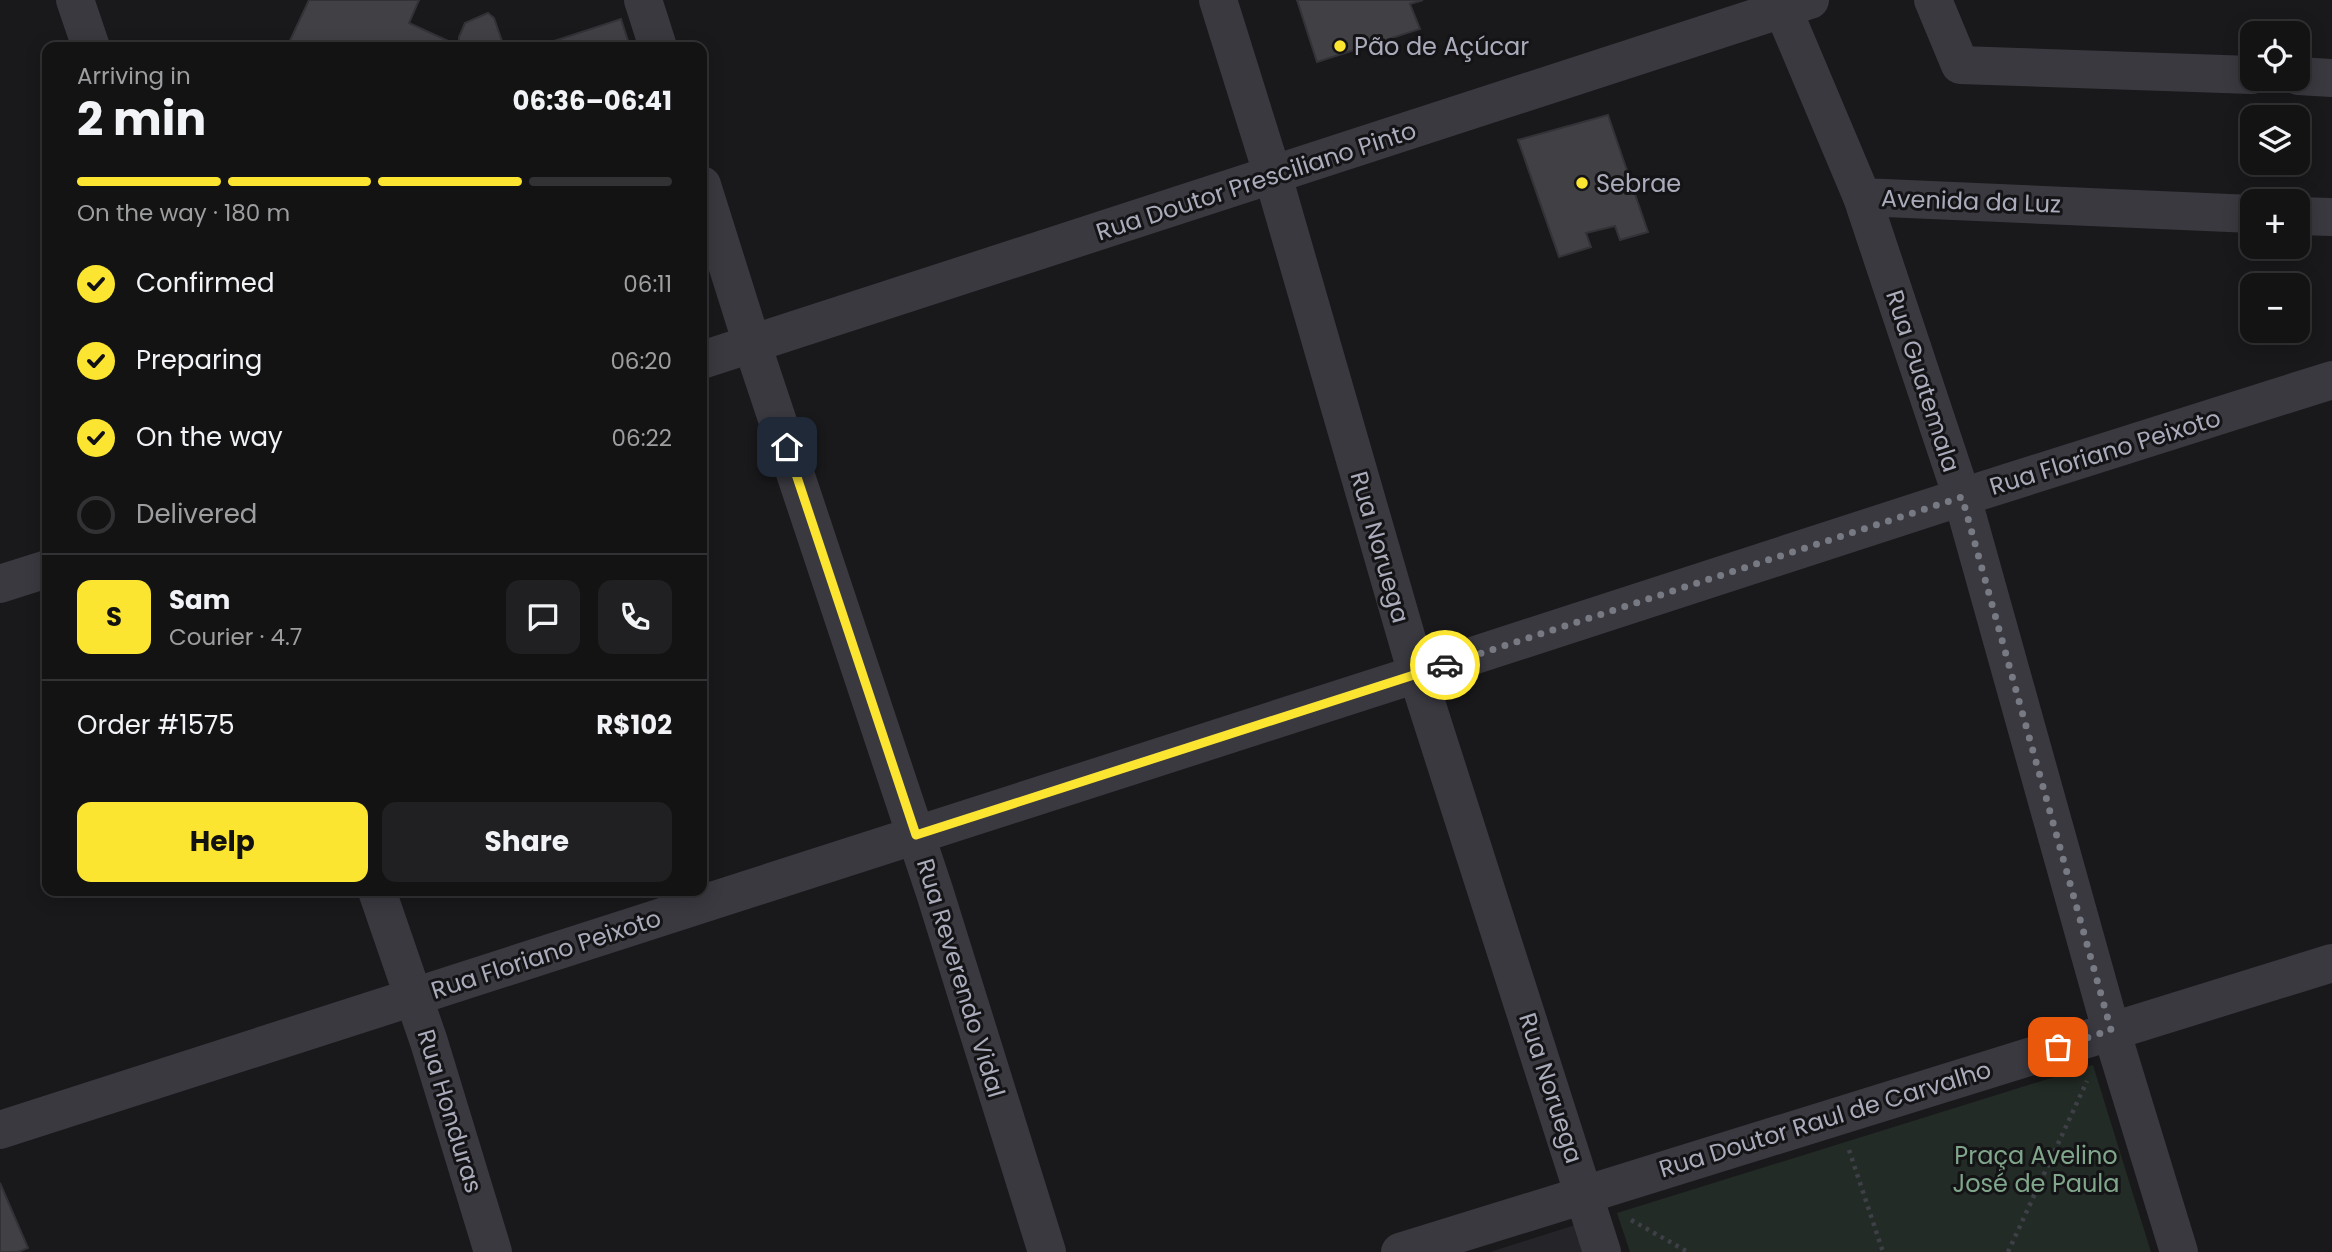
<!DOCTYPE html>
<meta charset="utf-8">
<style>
body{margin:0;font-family:Poppins,sans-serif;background:#202022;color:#f1f3f6;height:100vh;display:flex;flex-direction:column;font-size:26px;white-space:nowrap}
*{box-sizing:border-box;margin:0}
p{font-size:23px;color:#9d9ea0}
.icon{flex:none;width:38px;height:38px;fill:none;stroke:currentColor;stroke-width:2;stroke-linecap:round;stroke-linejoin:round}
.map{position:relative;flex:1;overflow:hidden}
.details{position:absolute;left:42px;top:42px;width:665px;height:854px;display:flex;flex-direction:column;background:#131314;border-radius:14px;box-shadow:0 4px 18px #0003,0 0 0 2px #323234}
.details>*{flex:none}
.buttons{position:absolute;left:2240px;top:21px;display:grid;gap:14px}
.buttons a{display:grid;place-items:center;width:70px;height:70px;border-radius:14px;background:#131314;box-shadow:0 4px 18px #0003,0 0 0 2px #323234;font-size:35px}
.pin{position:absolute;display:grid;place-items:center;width:60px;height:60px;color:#fff;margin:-30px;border-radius:14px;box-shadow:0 4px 10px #0006}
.courier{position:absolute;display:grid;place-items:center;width:70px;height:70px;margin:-35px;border:5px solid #fce530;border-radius:50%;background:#fff;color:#222;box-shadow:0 2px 9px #0007}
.overview em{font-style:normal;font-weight:700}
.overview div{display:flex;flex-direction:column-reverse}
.overview{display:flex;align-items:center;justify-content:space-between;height:119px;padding:0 35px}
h1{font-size:46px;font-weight:700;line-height:52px}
.bar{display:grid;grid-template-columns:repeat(4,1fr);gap:10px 7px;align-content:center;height:84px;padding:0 35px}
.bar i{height:9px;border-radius:5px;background:#323234}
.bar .on{background:#fce530}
.bar p{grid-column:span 4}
.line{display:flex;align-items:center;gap:18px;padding:0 35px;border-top:2px solid #323234}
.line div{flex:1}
.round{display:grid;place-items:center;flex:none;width:74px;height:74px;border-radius:14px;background:#202022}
ol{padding:0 35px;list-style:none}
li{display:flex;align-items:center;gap:21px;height:77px}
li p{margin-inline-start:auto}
li .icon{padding:7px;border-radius:50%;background:#fce530;color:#111;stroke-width:4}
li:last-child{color:#9d9ea0}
li i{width:38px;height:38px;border:4px solid #323234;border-radius:50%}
.action{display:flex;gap:14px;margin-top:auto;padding:14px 35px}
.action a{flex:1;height:80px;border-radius:14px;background:#fce530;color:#111;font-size:28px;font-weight:700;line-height:80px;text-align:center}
.action a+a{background:#202022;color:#f1f3f6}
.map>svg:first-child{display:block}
.built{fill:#252428}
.green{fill:#222b25}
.building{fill:#404045;stroke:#333237;stroke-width:2}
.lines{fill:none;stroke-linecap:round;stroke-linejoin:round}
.path{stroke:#3f4047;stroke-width:4.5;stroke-dasharray:3.5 5;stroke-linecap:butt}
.minor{stroke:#3a3940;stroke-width:38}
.tertiary{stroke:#3a3940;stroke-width:38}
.done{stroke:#777983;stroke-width:7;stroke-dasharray:0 12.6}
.route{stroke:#fce530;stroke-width:9}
.poi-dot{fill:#fce530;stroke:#141316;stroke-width:2.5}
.labels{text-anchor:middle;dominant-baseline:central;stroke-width:6;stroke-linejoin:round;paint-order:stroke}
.poi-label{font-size:24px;fill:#aaacbb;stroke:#141316;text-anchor:start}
.street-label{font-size:24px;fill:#aaacbb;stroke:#141316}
.park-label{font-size:24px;fill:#80a78b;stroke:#141316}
</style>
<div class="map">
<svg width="2332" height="1252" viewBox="0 0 2332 1252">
<rect width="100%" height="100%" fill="#19191b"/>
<!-- built -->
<path class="built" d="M1575 1225 1583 1252H1490Z"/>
<!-- green -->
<path class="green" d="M2093 1065 2151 1252H1630L1617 1213Z"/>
<!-- building -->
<g class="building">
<path d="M309 0H419L409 23 459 46 287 47Z"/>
<path d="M1297 0H1423L1410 4 1420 29 1317 62Z"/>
<path d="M488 13 494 18 504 47H459V37L465 23Z"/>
<path d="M621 19 630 47H536Z"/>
<path d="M1608 115 1648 232 1620 240 1615 226 1586 233 1591 247 1559 257 1518 140Z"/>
<path d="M0 1183 28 1248 18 1252H0Z"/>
</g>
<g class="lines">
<!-- path -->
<g class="path">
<path d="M1849 1150 1883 1252"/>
<path d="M1631 1220 1688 1252"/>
<path d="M2008 1252 2087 1081"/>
</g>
<!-- minor -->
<g class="minor">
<path d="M75 0 91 47"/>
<path d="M643 0 658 47"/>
<path d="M1218 0 1273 176 1417 674 1602 1252"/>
<path d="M702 185 752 344 935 893 1047 1252"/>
<path d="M1862 197 1962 497 2111 1030 2179 1252"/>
<path d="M702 360 1810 0"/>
<path d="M0 584 47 569"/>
<path d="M377 891 429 1042 493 1252"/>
<path d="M0 1130 1417 674 1962 497 2332 380"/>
<path d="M1400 1252 2332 963"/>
</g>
<!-- tertiary -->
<g class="tertiary">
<path d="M1779 0 1862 197 2252 214"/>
<path d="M1933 0 1960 65 2252 75"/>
<path d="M2298 76 2332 78"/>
<path d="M2298 216 2332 217"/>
</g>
</g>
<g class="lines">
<!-- done -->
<path class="done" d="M1445 665 1962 497 2111 1030 2058 1047"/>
<!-- route -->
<path class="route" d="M787 447 916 835 1445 665"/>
</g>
<!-- markers -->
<g class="poi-dot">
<circle cx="1340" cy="46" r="7"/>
<circle cx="1582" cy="183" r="7"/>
</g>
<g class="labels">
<!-- poi labels -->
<g class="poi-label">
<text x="1354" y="46">Pão de Açúcar</text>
<text x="1596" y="183">Sebrae</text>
</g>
<!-- street labels -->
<g class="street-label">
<text transform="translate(1256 181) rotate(-18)">Rua Doutor Presciliano Pinto</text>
<text transform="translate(1971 201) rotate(2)">Avenida da Luz</text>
<text transform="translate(1923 381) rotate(72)">Rua Guatemala</text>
<text transform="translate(2105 452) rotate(-17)">Rua Floriano Peixoto</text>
<text transform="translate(1380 547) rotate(74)">Rua Noruega</text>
<text transform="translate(546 954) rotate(-18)">Rua Floriano Peixoto</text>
<text transform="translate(961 978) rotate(73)">Rua Reverendo Vidal</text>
<text transform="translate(1551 1088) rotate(72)">Rua Noruega</text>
<text transform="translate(450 1111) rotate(73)">Rua Honduras</text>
<text transform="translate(1825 1119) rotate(-17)">Rua Doutor Raul de Carvalho</text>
</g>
<!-- park labels -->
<g class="park-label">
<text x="2036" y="1155">Praça Avelino<tspan x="2036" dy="28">José de Paula</tspan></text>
</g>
</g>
</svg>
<div class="buttons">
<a><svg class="icon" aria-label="locate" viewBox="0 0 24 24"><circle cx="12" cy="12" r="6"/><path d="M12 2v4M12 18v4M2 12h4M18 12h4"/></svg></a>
<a><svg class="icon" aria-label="layers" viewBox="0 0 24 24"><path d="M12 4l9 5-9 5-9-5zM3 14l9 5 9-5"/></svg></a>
<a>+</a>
<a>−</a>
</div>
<div class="pin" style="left:2058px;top:1047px;background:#ea580c"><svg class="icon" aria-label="bag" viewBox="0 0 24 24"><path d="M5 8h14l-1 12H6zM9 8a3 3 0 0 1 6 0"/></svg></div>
<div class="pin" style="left:787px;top:447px;background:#1f2937"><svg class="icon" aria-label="home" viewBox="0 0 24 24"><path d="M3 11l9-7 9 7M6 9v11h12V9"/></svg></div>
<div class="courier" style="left:1445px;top:665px"><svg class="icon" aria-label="car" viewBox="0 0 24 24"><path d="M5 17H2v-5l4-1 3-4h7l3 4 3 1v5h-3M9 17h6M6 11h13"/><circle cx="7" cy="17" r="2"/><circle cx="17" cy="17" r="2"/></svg></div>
<section class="details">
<div class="overview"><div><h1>2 min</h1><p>Arriving in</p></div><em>06:36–06:41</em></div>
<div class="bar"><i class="on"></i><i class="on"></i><i class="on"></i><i></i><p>On the way · 180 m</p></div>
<ol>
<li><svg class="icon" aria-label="check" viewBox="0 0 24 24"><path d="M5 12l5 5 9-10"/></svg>Confirmed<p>06:11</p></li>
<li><svg class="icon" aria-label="check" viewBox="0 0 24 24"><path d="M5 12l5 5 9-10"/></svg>Preparing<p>06:20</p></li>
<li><svg class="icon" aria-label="check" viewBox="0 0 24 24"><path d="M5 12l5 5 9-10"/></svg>On the way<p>06:22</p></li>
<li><i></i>Delivered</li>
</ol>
<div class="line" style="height:126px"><b class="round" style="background:#fce530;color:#111">S</b><div><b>Sam</b><p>Courier · 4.7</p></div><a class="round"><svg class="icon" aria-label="chat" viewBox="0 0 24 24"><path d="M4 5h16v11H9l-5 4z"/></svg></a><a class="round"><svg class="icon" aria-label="phone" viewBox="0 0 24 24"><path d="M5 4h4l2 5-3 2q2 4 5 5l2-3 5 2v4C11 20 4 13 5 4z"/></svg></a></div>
<div class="line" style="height:91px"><div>Order #1575</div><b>R$102</b></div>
<div class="action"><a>Help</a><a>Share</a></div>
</section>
</div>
